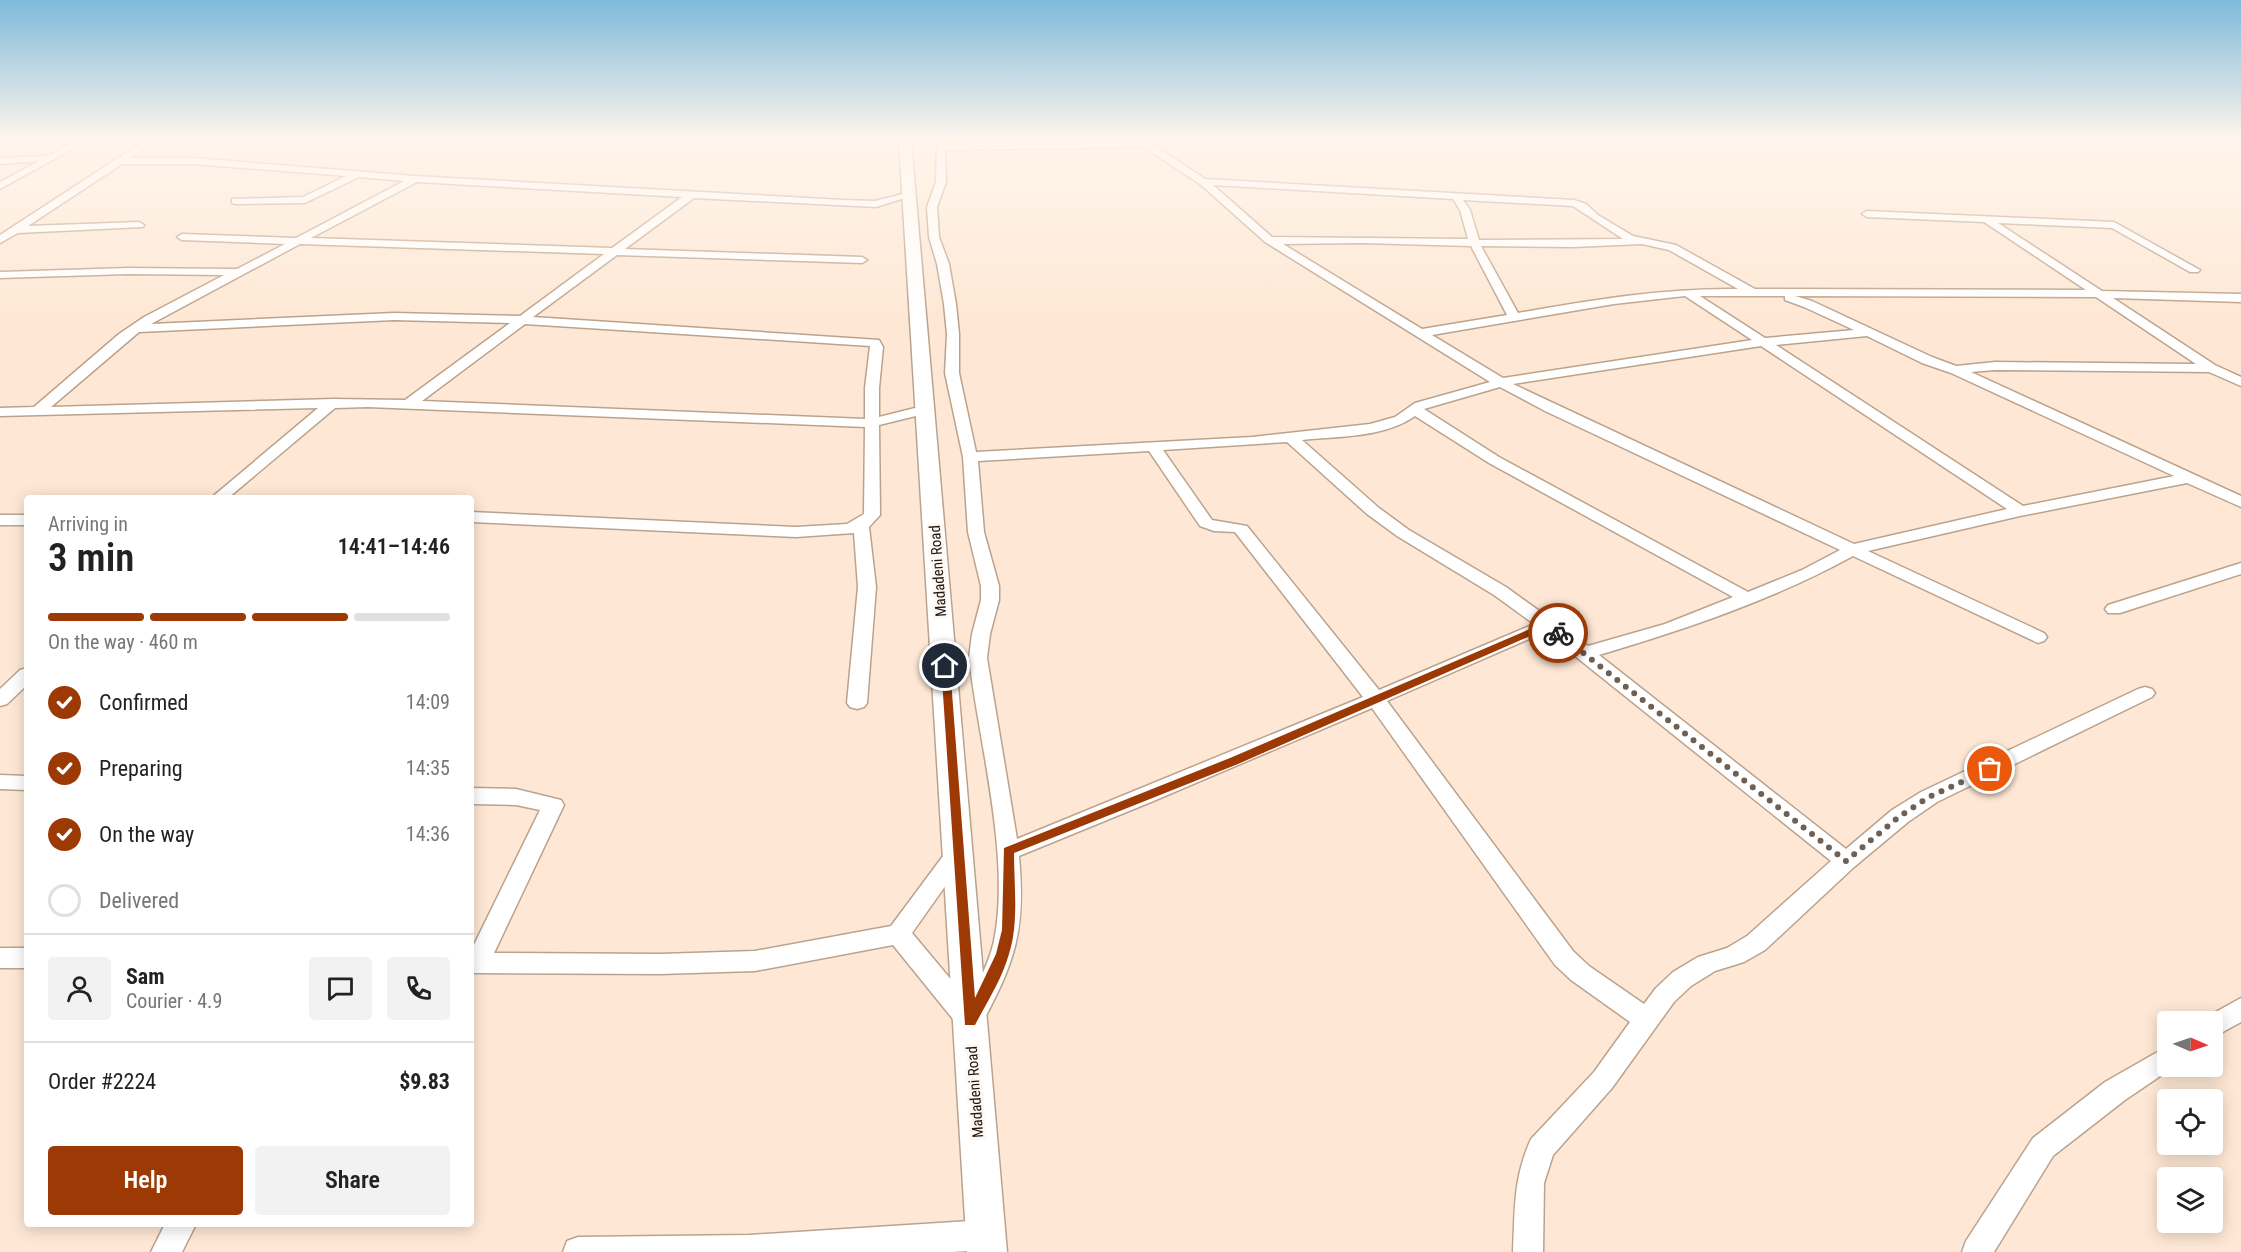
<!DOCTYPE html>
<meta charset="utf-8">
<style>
body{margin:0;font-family:"Roboto Condensed",sans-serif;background:#f2f2f2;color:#222;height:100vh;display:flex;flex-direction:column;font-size:22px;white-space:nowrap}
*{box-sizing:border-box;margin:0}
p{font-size:20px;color:#767676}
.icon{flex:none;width:33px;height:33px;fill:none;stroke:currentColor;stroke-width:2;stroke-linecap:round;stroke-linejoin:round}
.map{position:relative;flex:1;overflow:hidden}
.panel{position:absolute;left:24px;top:495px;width:450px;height:732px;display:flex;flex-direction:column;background:#fff;border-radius:6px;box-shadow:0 3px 15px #0003}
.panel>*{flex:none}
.needle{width:39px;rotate:92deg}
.tools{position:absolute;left:2157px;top:1011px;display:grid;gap:12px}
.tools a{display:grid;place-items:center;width:66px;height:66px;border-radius:6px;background:#fff;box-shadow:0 3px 15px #0003;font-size:30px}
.pin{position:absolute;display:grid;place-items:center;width:51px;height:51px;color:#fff;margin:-26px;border:3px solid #fff;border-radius:50%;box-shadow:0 2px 6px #0007}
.courier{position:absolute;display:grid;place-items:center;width:60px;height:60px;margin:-30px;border:4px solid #9d3904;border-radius:50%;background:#fff;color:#222;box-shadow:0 2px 8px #0007}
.summary em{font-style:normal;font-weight:600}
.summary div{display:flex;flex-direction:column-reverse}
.summary{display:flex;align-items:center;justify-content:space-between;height:102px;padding:0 24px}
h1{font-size:39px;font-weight:600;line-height:45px}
.bar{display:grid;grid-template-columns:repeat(4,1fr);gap:9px 6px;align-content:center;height:72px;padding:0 24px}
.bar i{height:8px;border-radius:4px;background:#e0e0e0}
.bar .selected{background:#9d3904}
.bar p{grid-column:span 4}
.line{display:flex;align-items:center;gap:15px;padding:0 24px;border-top:2px solid #e0e0e0}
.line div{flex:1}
.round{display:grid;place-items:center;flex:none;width:63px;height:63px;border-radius:6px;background:#f2f2f2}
ol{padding:0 24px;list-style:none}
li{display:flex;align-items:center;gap:18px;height:66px}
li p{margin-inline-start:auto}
li .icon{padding:6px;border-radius:50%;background:#9d3904;color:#fff;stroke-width:4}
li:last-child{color:#767676}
li i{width:33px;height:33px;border:3px solid #e0e0e0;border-radius:50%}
.button{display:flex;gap:12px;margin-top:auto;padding:12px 24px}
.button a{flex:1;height:69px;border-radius:6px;background:#9d3904;color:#fff;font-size:24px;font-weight:600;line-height:69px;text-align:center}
.button a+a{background:#f2f2f2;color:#222}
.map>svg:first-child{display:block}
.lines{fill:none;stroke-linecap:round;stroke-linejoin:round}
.street-casing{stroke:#bba28c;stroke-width:3}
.secondary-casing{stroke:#bba28c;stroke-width:3}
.street{fill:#fff;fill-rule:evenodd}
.secondary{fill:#fff;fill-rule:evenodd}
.route{fill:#9d3904}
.done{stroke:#6e6054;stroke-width:6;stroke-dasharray:0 10.8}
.labels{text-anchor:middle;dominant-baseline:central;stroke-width:6;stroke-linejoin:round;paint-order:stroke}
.street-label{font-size:15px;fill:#21170f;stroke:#fef8f4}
</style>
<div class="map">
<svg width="2241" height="1252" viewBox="0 0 2241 1252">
<rect width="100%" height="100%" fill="#fee8d5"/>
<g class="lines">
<!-- street casing -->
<g class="street-casing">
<g id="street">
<path d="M76 141H87L0 189V182L39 161 0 164V158L48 156Z"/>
<path d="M144 141H155L131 158H193L415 176 843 200 875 201 911 192V196L876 207 694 198 625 249 862 257 867 260 862 263 617 255 533 317 879 340 883 347 879 388V417L927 405 934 409 932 412 879 425 880 515 869 527 876 587 867 703 864 707 857 709 850 707 847 703 858 587 854 533 796 537 471 522V512L796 527 847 524 864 514 865 427 368 407 335 408 228 498H211L318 408 0 416V408L34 407 119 334 144 317 224 275 128 274 0 278V272L128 268 237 269 285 244 182 240 177 237 182 234 296 238 404 181 359 177 305 203 235 204 232 203V199L303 197 346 176 193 164H122L28 226 139 222 144 225 143 227 18 233 0 243V235ZM417 182 682 197 612 248 311 238ZM300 244 604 254 520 316 394 313 151 324ZM394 320 510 323 405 400 333 399 51 407 139 332ZM525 324 870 346 865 388V419L422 401Z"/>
<path d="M937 141H945V144L1148 141 1205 179 1574 200 1586 204 1598 215 1633 236 1676 245 1755 289 2086 290 1984 222 1867 217 1862 214 1867 211 2114 222 2200 270 2198 272H2190L2112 228 1998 223 2102 291 2241 294V302L2113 298 2215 365 2241 377V386L2209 372 1995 370 1971 372 2241 496V507L2187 483 2020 516 1868 551 2044 633 2047 637 2044 641 2038 643 1853 556C1773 600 1686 629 1599 655L1846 849 1892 810 1921 792 2138 689 2145 687 2152 689 2155 693 2152 697 1937 802 1908 822 1854 867 1765 950 1744 962 1715 971 1691 986 1674 1002 1612 1088 1553 1155 1544 1183 1543 1252H1513C1515 1209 1513 1179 1531 1139L1594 1072 1630 1022 1571 980 1555 965 1372 708 1151 802 1019 856C1026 932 1015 962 979 1029L970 1032 961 1029 893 945 755 971 660 974 471 973V951L540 810 516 805 471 804V788L516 789 561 800 564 805 494 953 660 954 755 951 891 926 949 848 957 846 965 848 968 854 912 933 968 1000C979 982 989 963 994 941 1011 858 979 743 969 658L972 634 981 600V586L968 532 963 457 945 373 947 334 944 304 937 264 929 237 927 207 936 182ZM1144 147 1200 184 1265 242 1490 382 1415 403 1395 417 1370 424 1252 437 976 452 959 373V334L956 304 949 264 939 237 937 207 946 182 945 150ZM1213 185 1453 199 1460 210 1468 239 1272 237ZM1463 200 1573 206 1623 239 1479 240 1470 210ZM1361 243 1471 246 1507 315 1422 329 1283 244ZM1642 244 1669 250 1738 289C1663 288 1592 300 1518 313L1481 246 1573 247ZM1685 296 1752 340 1503 378 1432 335 1614 304ZM1700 296H1785V300L1804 307 1854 330 1765 338ZM1795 296 2096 297 2196 364 1995 362 1956 366 1932 357 1812 301ZM1867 336 1922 363 1951 373 2174 476 2023 506 1776 345ZM1761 346 2007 509 1854 544 1513 384ZM1500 387 1545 411 1840 550 1802 570 1748 592 1499 457 1424 409ZM1415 416 1489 463 1733 597 1665 624 1588 646 1506 587 1409 530 1379 508 1302 440C1338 436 1384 438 1415 416ZM1287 442 1367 514 1397 536 1494 595 1534 624 1379 690 1247 526 1212 520 1163 450ZM1149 451 1200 526 1214 531 1235 532 1363 697 1017 839 987 658 990 634 999 600V586L984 532 978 461ZM1545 632 1831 861 1747 936 1727 948 1698 957 1673 972 1656 988 1644 1004 1589 966 1573 951 1387 701Z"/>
<rect x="0" y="515" width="27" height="10"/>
<path d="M2241 563V574L2120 613H2108L2105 609 2108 605Z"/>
<path d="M27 668V685L7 704 0 706V689L20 670Z"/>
<path d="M0 775 27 776V790L0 789Z"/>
<rect x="0" y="948" width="27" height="20"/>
<path d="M2241 998V1022L2212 1038V1022H2202L2203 1019Z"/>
<path d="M2168 1046V1066H2175L2125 1100 2053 1156 1994 1252H1962L1966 1241 2033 1138 2105 1082Z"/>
<path d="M986 1220 997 1225 1001 1235 997 1245 986 1250 951 1252H563L567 1241 578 1237 749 1235Z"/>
<path d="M165 1224H196L182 1252H151Z"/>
</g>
</g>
<!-- secondary casing -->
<g class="secondary-casing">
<path id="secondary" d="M899 141H911L1007 1252H967Z"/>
</g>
<!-- street -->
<use href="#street" class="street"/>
<!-- secondary -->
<use href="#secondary" class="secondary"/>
</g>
<!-- sky -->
<linearGradient id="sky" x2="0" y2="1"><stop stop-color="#7fbada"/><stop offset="0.44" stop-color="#fff5ec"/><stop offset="1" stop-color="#fff5ec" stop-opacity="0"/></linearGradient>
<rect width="2241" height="317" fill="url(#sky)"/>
<!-- route -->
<path class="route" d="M1544 623H1550L1563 633 1558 636 1546 629 1238 764 1014 853C1014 886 1019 923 1009 954 1002 979 987 1002 975 1025H965L941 664H948L950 666 975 998 996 954 1002 930 1004 848 1230 758Z"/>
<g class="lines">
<!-- done -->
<path class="done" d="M1558 633 1846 861 1900 816 1929 797 1990 769"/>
</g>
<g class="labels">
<!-- street labels -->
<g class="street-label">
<text transform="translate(938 571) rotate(-94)">Madadeni Road</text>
<text transform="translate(975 1092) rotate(-94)">Madadeni Road</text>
</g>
</g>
</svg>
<div class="tools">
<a><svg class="needle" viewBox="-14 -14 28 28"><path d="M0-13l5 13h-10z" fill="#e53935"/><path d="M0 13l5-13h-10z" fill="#767676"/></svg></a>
<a><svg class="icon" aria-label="locate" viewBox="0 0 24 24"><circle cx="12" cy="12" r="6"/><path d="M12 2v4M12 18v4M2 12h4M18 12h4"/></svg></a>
<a><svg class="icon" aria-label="layers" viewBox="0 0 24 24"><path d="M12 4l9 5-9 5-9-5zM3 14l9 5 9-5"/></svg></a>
</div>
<div class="pin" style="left:1990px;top:769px;background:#ea580c"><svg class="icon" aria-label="bag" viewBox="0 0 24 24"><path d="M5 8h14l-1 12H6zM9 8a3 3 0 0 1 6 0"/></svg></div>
<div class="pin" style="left:945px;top:666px;background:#1f2937"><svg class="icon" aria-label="home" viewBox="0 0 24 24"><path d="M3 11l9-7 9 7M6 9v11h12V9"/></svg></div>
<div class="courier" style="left:1558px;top:633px"><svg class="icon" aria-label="bike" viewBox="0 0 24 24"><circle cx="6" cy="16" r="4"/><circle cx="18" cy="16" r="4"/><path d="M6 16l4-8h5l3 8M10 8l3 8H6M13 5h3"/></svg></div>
<section class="panel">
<div class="summary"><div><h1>3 min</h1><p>Arriving in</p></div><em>14:41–14:46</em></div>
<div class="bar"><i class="selected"></i><i class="selected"></i><i class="selected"></i><i></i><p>On the way · 460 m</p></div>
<ol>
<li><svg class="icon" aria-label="check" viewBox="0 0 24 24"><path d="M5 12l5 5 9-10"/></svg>Confirmed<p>14:09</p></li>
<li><svg class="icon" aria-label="check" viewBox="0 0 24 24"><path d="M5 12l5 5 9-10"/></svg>Preparing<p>14:35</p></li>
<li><svg class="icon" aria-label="check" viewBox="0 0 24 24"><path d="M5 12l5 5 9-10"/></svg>On the way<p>14:36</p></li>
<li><i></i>Delivered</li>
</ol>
<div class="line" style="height:108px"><a class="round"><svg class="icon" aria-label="person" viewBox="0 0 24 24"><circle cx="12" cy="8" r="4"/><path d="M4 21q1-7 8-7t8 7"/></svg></a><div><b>Sam</b><p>Courier · 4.9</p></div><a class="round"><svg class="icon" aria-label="chat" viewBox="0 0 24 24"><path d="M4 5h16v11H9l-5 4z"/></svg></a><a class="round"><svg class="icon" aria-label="phone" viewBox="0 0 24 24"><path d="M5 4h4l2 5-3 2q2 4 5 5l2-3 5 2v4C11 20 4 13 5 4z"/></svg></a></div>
<div class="line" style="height:78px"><div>Order #2224</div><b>$9.83</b></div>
<div class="button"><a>Help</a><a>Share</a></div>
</section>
</div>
